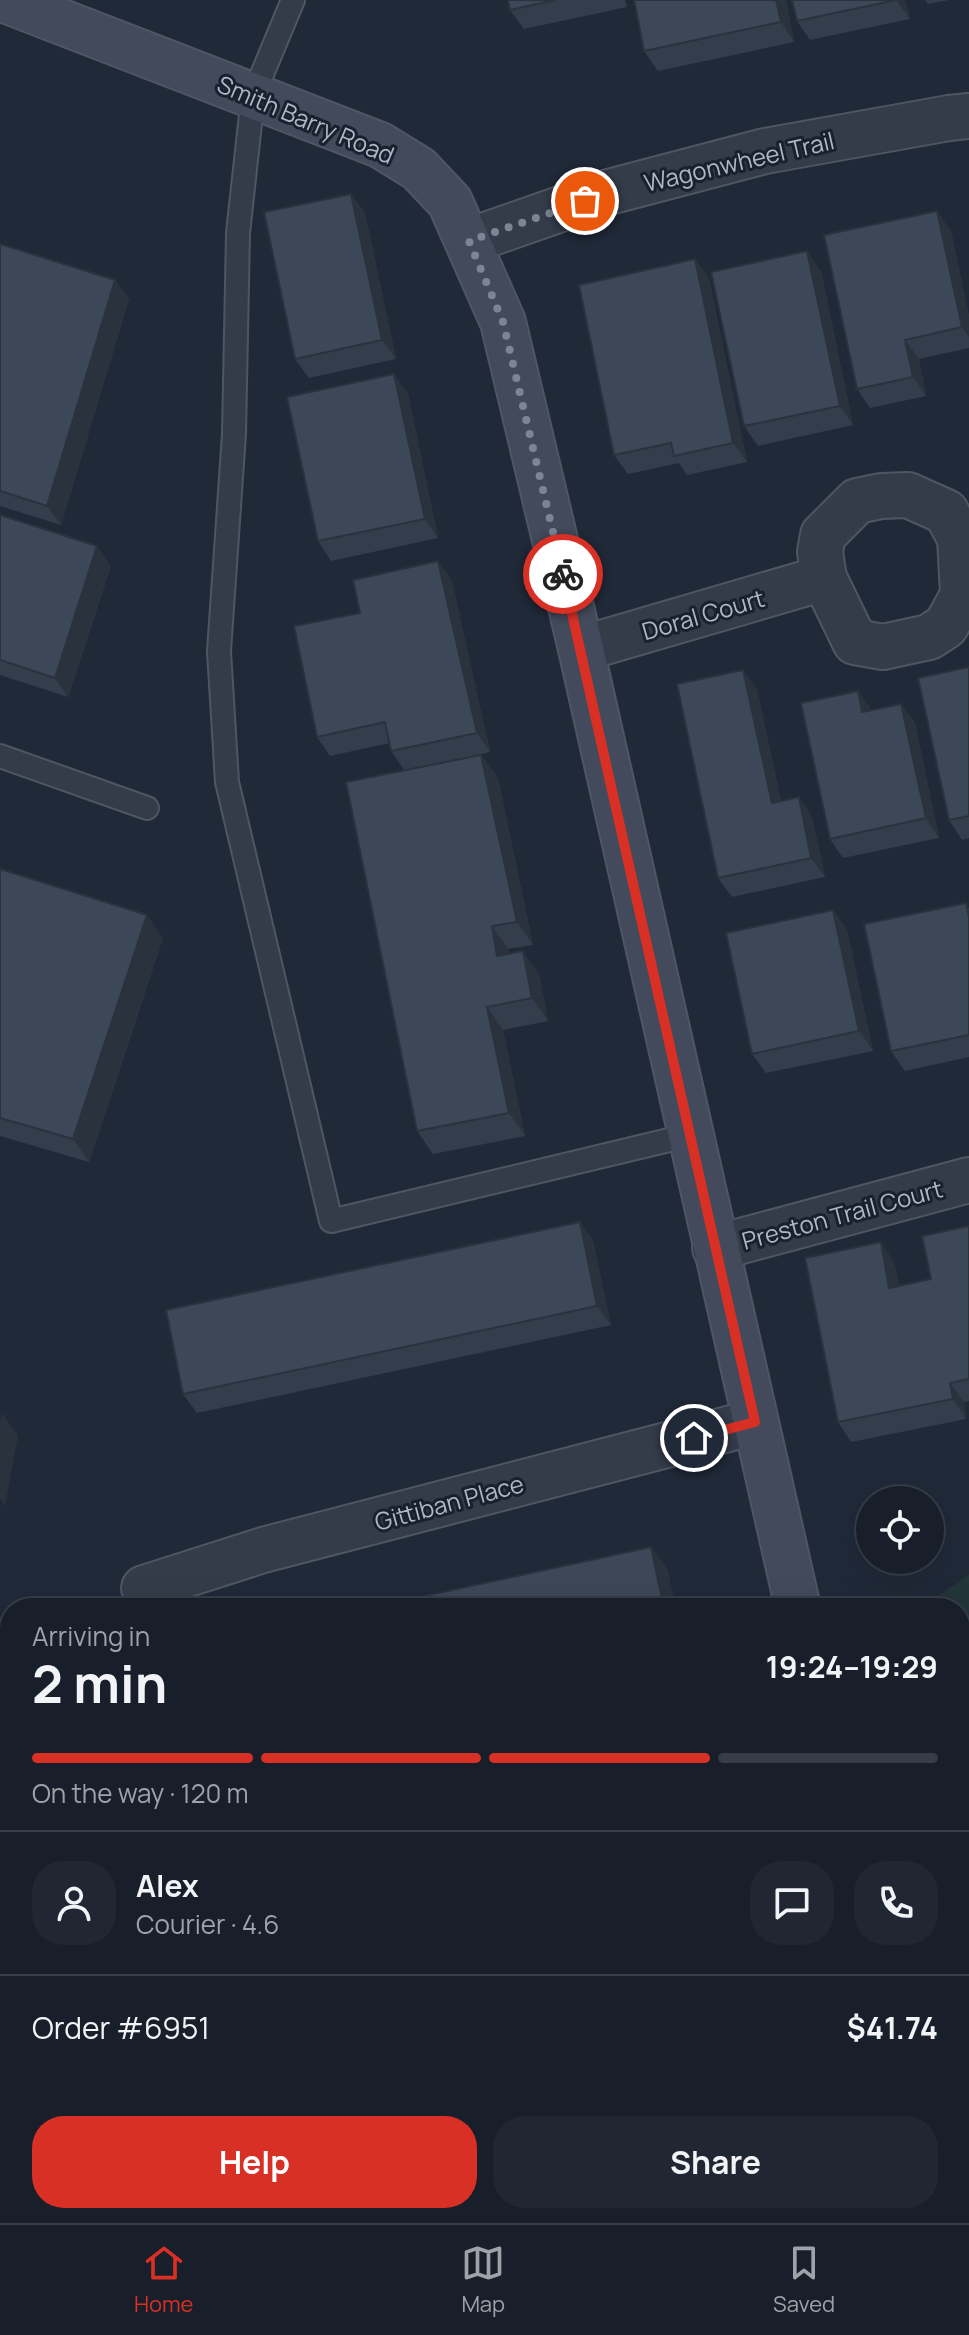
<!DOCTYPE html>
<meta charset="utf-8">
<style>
body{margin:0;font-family:Manrope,sans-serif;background:#212732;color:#f1f3f6;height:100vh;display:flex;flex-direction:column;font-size:30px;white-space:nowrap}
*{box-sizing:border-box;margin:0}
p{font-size:26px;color:#9fa2a8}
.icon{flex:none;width:44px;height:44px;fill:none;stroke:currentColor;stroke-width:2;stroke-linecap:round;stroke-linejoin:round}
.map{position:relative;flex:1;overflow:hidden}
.sheet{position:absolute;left:0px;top:1598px;width:970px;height:626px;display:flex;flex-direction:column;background:#181f2a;border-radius:32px 32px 0 0;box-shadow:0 8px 32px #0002,0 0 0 2px #363d47}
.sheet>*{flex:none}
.tools{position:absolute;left:856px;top:1486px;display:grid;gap:16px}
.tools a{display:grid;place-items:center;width:88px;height:88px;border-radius:50%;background:#181f2a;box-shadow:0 8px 32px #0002,0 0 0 2px #363d47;font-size:40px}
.pin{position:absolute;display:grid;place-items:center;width:68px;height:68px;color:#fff;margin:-34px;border:4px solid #fff;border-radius:50%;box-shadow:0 2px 8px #0007}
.courier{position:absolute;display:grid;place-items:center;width:80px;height:80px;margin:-40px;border:6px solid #d93025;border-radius:50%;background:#fff;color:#222;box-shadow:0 2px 10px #0007}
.summary em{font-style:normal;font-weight:700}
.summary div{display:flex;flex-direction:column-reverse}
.summary{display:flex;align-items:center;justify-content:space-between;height:136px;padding:0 32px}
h1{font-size:52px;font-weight:700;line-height:60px}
.bar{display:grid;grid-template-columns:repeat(4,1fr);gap:12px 8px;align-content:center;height:96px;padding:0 32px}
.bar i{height:10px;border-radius:6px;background:#363d47}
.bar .active{background:#d93025}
.bar p{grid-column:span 4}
.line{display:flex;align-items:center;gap:20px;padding:0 32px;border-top:2px solid #363d47}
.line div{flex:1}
.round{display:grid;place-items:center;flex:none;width:84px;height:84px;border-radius:32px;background:#212732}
.cta{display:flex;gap:16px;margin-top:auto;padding:16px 32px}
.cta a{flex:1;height:92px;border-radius:32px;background:#d93025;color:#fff;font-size:32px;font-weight:700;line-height:92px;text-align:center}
.cta a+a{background:#212732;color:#f1f3f6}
.tabs{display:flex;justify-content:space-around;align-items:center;height:112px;border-top:2px solid #363d47;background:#181f2a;font-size:22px;color:#9fa2a8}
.tabs a{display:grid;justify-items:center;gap:4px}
.tabs .active{color:#d93025}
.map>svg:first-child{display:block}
.green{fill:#223539}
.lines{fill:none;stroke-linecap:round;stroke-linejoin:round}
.stream{stroke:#344360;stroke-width:16}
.lane-casing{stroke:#4f5663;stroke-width:26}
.street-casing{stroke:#4f5663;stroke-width:48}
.secondary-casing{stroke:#4f5663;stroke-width:48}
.lane{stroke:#343b49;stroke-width:22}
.street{stroke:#343b49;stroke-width:44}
.secondary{stroke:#424a5c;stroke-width:44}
.wall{fill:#343d4c}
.shaded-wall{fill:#2a323e}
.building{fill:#3c4758;stroke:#2a323e;stroke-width:2}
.done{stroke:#7d8594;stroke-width:8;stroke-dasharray:0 14.4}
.route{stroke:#d93025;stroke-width:10}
.labels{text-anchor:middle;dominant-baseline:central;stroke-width:6;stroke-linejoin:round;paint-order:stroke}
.street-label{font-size:24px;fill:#afb6c5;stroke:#1a202d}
</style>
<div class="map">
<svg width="969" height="2223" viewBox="0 0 969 2223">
<rect width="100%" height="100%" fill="#202938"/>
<!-- green -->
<g class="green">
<path d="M969 1575V1997H962L960 1989V1608H919Z"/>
<path d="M0 1973 10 1975V2214H848L849 2223H0Z"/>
</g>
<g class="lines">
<!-- stream -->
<g class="stream">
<path d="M960 1825 969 1820"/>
<path d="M591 2223 597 2214"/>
</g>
<!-- lane casing -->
<g class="lane-casing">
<g id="lane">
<path d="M293 0 253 96 238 233 234 434 219 651 227 782 331 1221 690 1135"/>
<path d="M0 756 147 808"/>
</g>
</g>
<!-- street casing -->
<g class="street-casing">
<g id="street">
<path d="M469 241 609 192 765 151 949 118 969 116"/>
<path d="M908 495 946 512 960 538 963 595 946 626 929 637 883 647 855 642 824 578 820 552 823 535 857 501 881 496Z"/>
<path d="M581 649 824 578"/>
<path d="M715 1248 969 1180"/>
<path d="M144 1588 263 1550 755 1422"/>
</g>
</g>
<!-- secondary casing -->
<g class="secondary-casing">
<g id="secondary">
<path d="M5 0 380 145 419 169 450 202 503 322 581 649 798 1608"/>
<path d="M960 2064 969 2057"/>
<path d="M936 2214 938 2223"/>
</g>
</g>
<!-- lane -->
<use href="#lane" class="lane"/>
<!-- street -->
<use href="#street" class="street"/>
<!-- secondary -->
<use href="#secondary" class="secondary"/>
</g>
<!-- wall -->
<g class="wall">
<path d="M508 0H625L627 7 524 29 510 10Z"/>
<path d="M634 0H786L794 42 658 71 644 51Z"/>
<path d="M792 0H905L910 19 810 40 797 21Z"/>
<path d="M925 0H949L928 4Z"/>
<path d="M351 194 365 213 396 359 309 378 295 359Z"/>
<path d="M951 231 969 316V348L919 359 926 396 870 408 857 389Z"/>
<path d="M0 244 115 280 129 299 61 525 0 506Z"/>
<path d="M695 259 709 279 747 462 687 475 679 463 628 474 614 455Z"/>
<path d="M821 271 853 425 758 446 744 426Z"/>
<path d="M408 394 438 538 331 561 318 541Z"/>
<path d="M0 515 111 566 68 697 0 675Z"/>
<path d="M438 561 452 581 490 752 405 771 391 751 390 743 330 756 317 737 360 613Z"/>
<path d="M969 667V838L962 840 949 820Z"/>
<path d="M757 689 781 801 799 797 812 817 825 877 732 897 718 878Z"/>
<path d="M901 704 915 723 939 838 843 858 830 839 871 710Z"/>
<path d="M481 755 498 778 533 945 508 949 509 954 539 974 548 1021 503 1030 525 1136 433 1154 417 1131Z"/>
<path d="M0 869 163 938 89 1162 0 1136Z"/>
<path d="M969 907V1057L905 1071 891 1051Z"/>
<path d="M833 910 847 930 873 1051 766 1073 752 1054Z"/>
<path d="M580 1222 593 1241 611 1325 197 1413 183 1394Z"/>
<path d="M969 1226V1401L964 1402 966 1419 851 1442 838 1422 894 1262 899 1286 931 1279Z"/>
<path d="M0 1721 10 1724V1816L0 1813Z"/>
<path d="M0 1836 10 1839V1892L0 1889Z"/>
</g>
<!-- shaded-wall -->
<g class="shaded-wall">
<path d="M776 0H786L794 42 781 22Z"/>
<path d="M896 0H905L910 19Z"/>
<path d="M351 194 365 213 396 359 382 340Z"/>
<path d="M937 211 951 231 969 316V337L962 327Z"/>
<path d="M807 251 821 271 853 425 840 406Z"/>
<path d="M695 259 709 279 747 462 733 443Z"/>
<path d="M115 280 129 299 61 525 47 506Z"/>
<path d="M905 340 919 359 926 396 913 377Z"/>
<path d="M394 374 408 394 438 538 425 519Z"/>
<path d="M97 546 111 566 68 697 55 678Z"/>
<path d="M438 561 452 581 490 752 477 733Z"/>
<path d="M743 670 757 689 785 822 772 803Z"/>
<path d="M858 691 872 710 862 712Z"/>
<path d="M901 704 915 723 939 838 926 818Z"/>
<path d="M481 755 498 778 533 945 517 922Z"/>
<path d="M799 797 812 817 825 877 811 858Z"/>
<path d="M833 910 847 930 873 1051 859 1031Z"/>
<path d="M147 915 163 938 89 1162 73 1139Z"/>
<path d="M492 926 508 949 513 979 497 956Z"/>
<path d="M523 951 539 974 548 1021 532 998Z"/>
<path d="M487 1007 503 1030 525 1136 509 1113Z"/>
<path d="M580 1222 593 1241 611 1325 597 1306Z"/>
<path d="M881 1242 894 1262 903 1307 889 1288Z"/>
<path d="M950 1383 964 1402 966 1419 953 1399Z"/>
<path d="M2 1413 18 1436 5 1506 0 1499V1423Z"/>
<path d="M651 1547 668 1570 676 1608H664Z"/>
<path d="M178 2214H187L188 2223H179Z"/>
</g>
<!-- building -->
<g class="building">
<path d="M508 0H555L510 10Z"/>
<path d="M634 0H776L781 22 644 51Z"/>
<path d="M792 0H896L797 21Z"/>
<path d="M351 194 382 340 295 359 264 212Z"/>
<path d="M937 211 962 327 905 340 913 377 857 389 824 235Z"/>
<path d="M0 244 115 280 47 506 0 491Z"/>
<path d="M807 251 840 406 744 426 711 272Z"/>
<path d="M695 259 733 443 674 456 671 443 614 455 579 285Z"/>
<path d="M394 374 425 519 318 541 287 397Z"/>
<path d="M0 515 97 546 55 678 0 660Z"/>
<path d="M438 561 477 733 391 751 385 722 317 737 294 626 360 613 353 580Z"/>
<path d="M969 667V816L949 820 918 678Z"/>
<path d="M743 670 772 803 799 797 811 858 718 878 677 684Z"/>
<path d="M858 691 862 712 901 704 926 818 830 839 801 703Z"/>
<path d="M481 755 517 922 492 926 497 956 523 951 532 998 487 1007 509 1113 417 1131 346 782Z"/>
<path d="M0 869 147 915 73 1139 0 1118Z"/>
<path d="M966 903 969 916V1035L891 1051 864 924Z"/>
<path d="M833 910 859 1031 752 1054 726 933Z"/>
<path d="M580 1222 597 1306 183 1394 166 1310Z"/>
<path d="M969 1226V1379L950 1383 953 1399 838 1422 805 1258 881 1242 889 1288 931 1279 922 1236Z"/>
<path d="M651 1547 664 1608H369Z"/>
<path d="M0 1721 10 1724V1804L0 1801Z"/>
<path d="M0 1836 10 1839V1880L0 1877Z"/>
<path d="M121 2214H178L179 2223H122Z"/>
</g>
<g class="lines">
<!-- done -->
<path class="done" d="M563 574 503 322 469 241 585 201"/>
<!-- route -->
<path class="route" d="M563 574 755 1422 694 1438"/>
</g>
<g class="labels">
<!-- street labels -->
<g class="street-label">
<text transform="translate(306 119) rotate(23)">Smith Barry Road</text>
<text transform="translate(739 161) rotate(-13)">Wagonwheel Trail</text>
<text transform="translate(703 614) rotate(-16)">Doral Court</text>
<text transform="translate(842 1214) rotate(-15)">Preston Trail Court</text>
<text transform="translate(449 1502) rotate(-15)">Gittiban Place</text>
</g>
</g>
</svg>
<div class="tools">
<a><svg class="icon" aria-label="locate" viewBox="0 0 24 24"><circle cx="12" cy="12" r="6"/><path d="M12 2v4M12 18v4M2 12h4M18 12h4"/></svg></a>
</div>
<div class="pin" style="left:585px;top:201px;background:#ea580c"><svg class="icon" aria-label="bag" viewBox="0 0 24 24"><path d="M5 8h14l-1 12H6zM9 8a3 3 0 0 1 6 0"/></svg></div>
<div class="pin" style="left:694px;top:1438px;background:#1f2937"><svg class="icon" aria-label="home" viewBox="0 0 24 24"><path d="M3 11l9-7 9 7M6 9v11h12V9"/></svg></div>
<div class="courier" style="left:563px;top:574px"><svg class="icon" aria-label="bike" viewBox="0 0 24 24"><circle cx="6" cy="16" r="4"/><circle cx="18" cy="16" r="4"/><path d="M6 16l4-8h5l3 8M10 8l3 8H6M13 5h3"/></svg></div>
<section class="sheet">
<div class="summary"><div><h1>2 min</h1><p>Arriving in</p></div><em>19:24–19:29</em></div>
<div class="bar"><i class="active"></i><i class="active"></i><i class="active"></i><i></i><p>On the way · 120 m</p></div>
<div class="line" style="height:144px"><a class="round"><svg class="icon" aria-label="person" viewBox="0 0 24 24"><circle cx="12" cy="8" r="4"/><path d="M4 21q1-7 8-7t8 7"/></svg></a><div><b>Alex</b><p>Courier · 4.6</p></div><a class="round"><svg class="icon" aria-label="chat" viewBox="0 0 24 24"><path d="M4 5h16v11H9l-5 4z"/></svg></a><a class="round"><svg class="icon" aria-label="phone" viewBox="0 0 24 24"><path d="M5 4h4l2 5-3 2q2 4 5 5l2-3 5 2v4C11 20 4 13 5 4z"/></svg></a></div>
<div class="line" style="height:104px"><div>Order #6951</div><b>$41.74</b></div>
<div class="cta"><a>Help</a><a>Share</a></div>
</section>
</div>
<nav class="tabs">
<a class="active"><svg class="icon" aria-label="home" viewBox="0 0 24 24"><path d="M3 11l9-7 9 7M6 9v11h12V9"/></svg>Home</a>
<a><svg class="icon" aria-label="map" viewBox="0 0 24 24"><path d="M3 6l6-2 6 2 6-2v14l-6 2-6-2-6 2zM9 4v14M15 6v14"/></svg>Map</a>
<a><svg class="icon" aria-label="saved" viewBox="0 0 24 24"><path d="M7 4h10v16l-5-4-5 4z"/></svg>Saved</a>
</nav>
